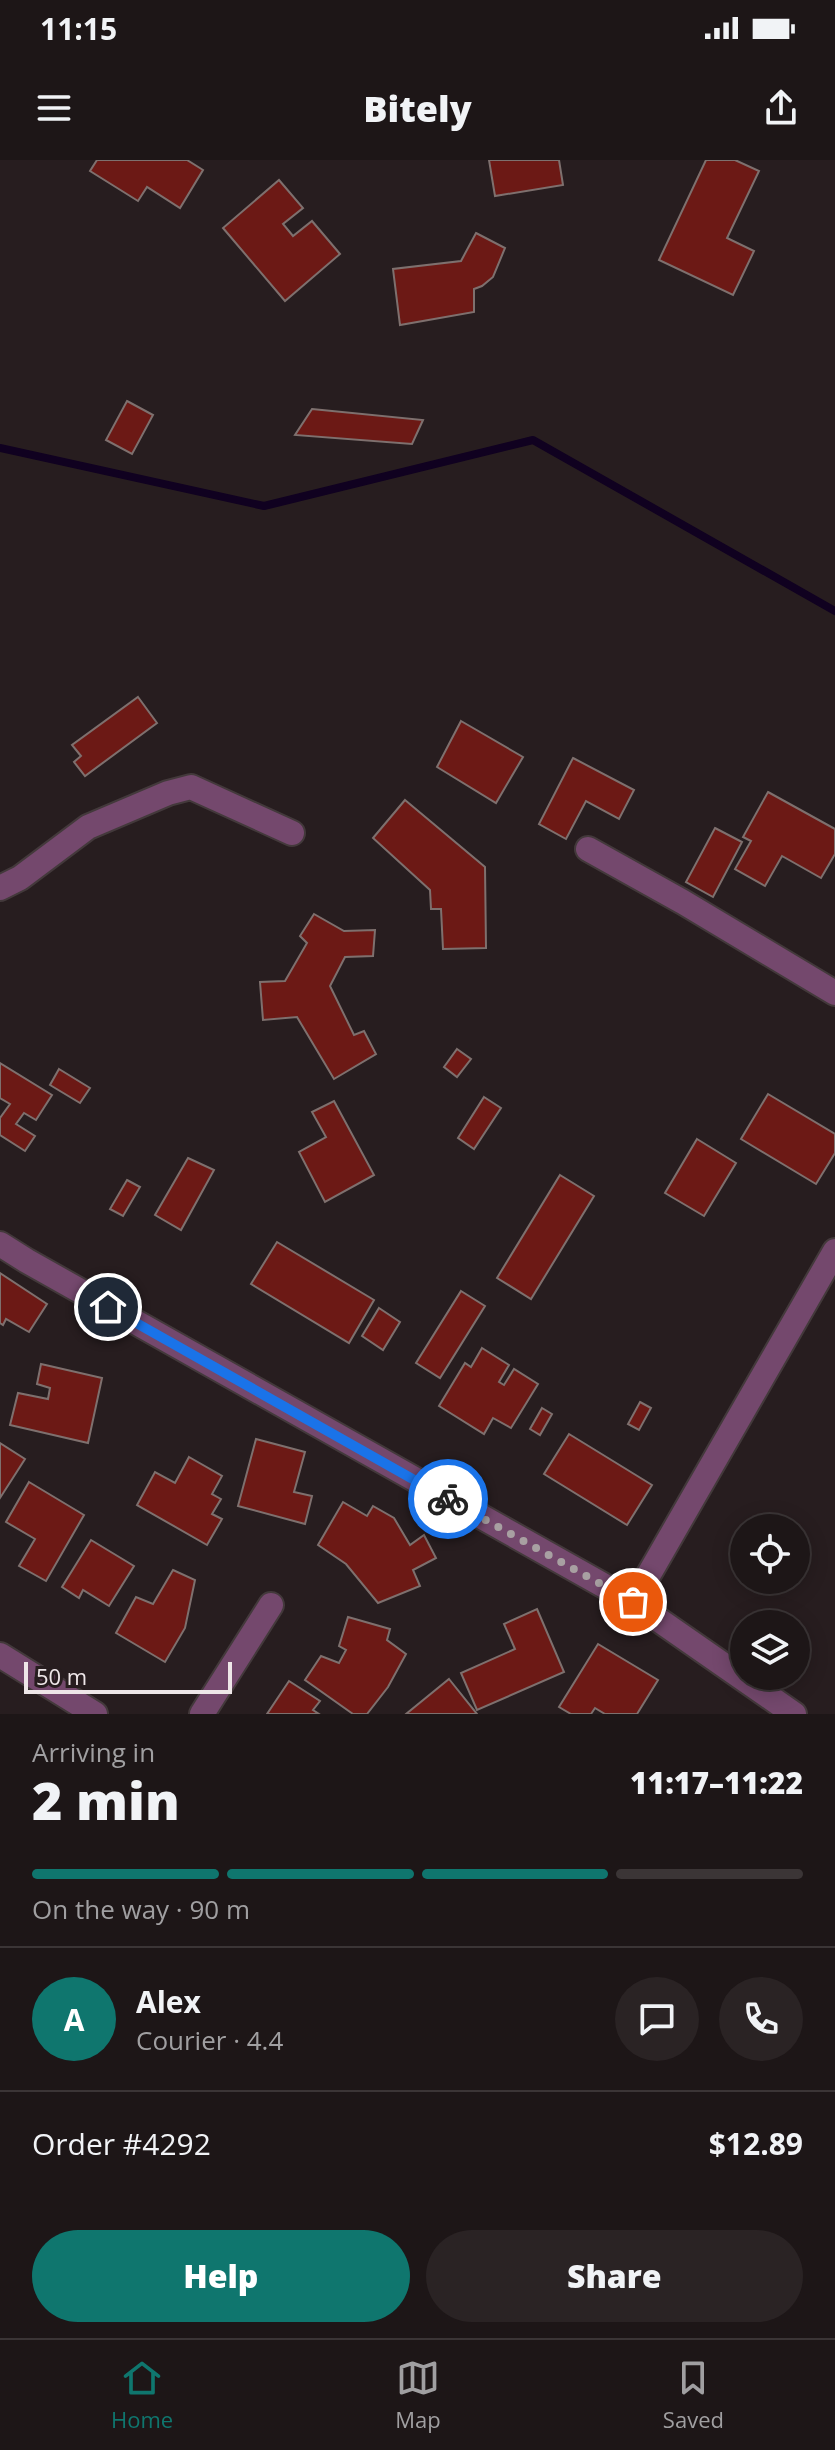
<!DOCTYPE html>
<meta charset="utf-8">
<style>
body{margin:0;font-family:"Open Sans",sans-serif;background:#2a2324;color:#f1f3f6;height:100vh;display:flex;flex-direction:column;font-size:30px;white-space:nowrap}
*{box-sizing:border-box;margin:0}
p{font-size:26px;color:#a09fa1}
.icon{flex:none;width:44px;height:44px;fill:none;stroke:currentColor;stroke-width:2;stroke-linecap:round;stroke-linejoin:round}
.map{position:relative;height:1554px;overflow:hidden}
.details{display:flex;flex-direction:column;background:#1d1617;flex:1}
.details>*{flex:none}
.tools{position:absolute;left:730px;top:1354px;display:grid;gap:16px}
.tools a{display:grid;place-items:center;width:80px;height:80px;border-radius:50%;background:#1d1617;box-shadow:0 4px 20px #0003,0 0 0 2px #3b3536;font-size:40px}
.scale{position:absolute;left:24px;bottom:20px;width:208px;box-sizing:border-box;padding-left:8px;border:4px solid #eee6e8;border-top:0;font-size:22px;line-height:28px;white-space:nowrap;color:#eee6e8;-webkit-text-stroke:6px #271d1f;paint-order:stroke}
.pin{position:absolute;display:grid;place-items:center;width:68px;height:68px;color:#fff;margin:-34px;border:4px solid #fff;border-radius:50%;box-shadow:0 2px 8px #0007}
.courier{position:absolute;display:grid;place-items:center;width:80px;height:80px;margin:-40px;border:6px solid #1a73e8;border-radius:50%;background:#fff;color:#222;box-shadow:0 2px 10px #0007}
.headline em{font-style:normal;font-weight:800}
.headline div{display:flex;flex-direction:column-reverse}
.headline{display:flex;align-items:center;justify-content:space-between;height:136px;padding:0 32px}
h1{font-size:52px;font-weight:800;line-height:60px}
.bar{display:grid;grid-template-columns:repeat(4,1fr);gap:12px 8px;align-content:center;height:96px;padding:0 32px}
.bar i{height:10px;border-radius:6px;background:#3b3536}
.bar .current{background:#0f766e}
.bar p{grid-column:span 4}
.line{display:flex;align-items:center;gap:20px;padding:0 32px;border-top:2px solid #3b3536}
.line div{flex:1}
.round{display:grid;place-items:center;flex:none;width:84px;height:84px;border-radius:42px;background:#2a2324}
.cta{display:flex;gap:16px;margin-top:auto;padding:16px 32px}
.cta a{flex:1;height:92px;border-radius:48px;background:#0f766e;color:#fff;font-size:32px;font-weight:800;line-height:92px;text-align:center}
.cta a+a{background:#2a2324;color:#f1f3f6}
.status{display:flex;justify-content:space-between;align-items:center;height:56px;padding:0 40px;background:#1d1617;direction:ltr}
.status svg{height:22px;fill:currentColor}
header{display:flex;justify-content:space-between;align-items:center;height:104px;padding:0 32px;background:#1d1617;font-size:36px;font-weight:800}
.dock{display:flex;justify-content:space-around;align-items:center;height:112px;border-top:2px solid #3b3536;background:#1d1617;font-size:22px;color:#a09fa1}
.dock a{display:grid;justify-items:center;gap:4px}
.dock .current{color:#0f766e}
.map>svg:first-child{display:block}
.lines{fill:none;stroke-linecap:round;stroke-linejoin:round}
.stream{stroke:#100120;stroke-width:8}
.building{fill:#6c1915;stroke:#7e706e;stroke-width:2}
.minor-casing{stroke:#43393b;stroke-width:28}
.minor{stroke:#74486d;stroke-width:24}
.done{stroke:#a8a0a2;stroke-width:8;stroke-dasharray:0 14.4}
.route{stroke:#1a73e8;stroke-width:10}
</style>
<div class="status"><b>11:15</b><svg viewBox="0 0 49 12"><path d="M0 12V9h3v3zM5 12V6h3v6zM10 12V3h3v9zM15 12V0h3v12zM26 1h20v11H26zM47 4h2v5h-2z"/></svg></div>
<header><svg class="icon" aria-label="menu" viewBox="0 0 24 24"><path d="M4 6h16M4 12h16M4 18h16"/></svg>Bitely<svg class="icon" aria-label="share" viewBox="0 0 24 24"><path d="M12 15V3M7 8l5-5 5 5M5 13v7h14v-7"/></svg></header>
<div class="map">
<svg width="835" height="1554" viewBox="0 0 835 1554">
<rect width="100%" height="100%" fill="#271d1f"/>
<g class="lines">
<!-- stream -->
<path class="stream" d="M0 288 264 346 533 280 835 451"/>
</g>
<!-- building -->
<g class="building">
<path d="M97 0H187L203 10 180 48 147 27 138 41 90 11Z"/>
<path d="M489 0H559L563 25 495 36Z"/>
<path d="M706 0H735L759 11 727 78 754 91 733 135 659 100Z"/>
<path d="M279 20 303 48 283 64 293 76 312 61 340 94 285 141 223 68Z"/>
<path d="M476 73 505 88 493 117 482 126 474 129V152L400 165 393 109 461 101Z"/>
<path d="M127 241 153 255 132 294 106 280Z"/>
<path d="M312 249 423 260 412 284 295 275Z"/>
<path d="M138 537 157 563 85 616 74 602 81 596 72 585Z"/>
<path d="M461 561 523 597 496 643 437 607Z"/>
<path d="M573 598 634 630 619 659 586 641 566 679 539 664Z"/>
<path d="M768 632 835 669V694L821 718 782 696 765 726 735 709 751 681 743 677Z"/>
<path d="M405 640 485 707 486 788 443 789 441 749H431L430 730 373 678Z"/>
<path d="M715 668 742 682 713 737 686 722Z"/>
<path d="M314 754 344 771 375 770 373 796 345 797 330 826 354 875 364 871 376 894 334 919 297 857 263 860 260 822 285 821 307 783 300 776Z"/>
<path d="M457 889 471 899 457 917 444 907Z"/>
<path d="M0 903 52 935 36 960 24 953 16 964 35 976 25 991 0 975V958L10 944 0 938Z"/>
<path d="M59 909 90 928 80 943 50 925Z"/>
<path d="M768 934 835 974V993L816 1024 741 979Z"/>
<path d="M484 937 501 948 474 989 458 978Z"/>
<path d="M334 941 374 1015 325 1042 299 992 326 977 312 952Z"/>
<path d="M697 979 736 1003 704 1056 665 1033Z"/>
<path d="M188 998 214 1010 181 1070 155 1055Z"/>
<path d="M560 1015 594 1036 531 1139 497 1118Z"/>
<path d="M127 1020 140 1027 123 1056 110 1049Z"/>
<path d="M277 1082 374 1140 349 1183 251 1124Z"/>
<path d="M0 1113 47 1144 29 1172 6 1159 3 1165 0 1163Z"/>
<path d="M461 1131 485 1146 440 1218 416 1203Z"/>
<path d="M379 1148 400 1162 383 1190 362 1176Z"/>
<path d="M482 1188 509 1205 499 1222 504 1225 514 1209 538 1224 511 1268 493 1258 484 1274 439 1246 465 1203 471 1207Z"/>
<path d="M41 1204 102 1218 88 1283 10 1265 18 1233 48 1239 50 1228 37 1224Z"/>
<path d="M640 1242 651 1248 639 1270 628 1264Z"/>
<path d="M542 1248 552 1254 540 1275 530 1269Z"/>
<path d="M569 1274 652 1325 627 1365 544 1314Z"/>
<path d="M256 1279 305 1292 294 1332 312 1336 305 1364 238 1346Z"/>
<path d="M0 1283 25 1299 0 1338Z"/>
<path d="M189 1297 222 1316 212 1334 221 1339 212 1354 222 1359 207 1385 137 1345 155 1312 175 1323Z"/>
<path d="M29 1322 84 1355 46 1421 19 1406 35 1379 6 1362Z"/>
<path d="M343 1342 367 1356 373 1346 394 1358 410 1385 424 1375 436 1398 413 1410 420 1426 378 1443 346 1404 318 1385Z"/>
<path d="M91 1380 134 1406 109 1446 83 1430 79 1438 62 1427Z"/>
<path d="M173 1410 195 1420 185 1468 165 1502 116 1473 136 1437 153 1444Z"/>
<path d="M537 1449 564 1512 477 1550 461 1513 515 1489 504 1464Z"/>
<path d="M348 1457 390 1469 387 1480 406 1494 388 1527 367 1554H353L305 1520 321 1496 339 1503 346 1490 339 1486Z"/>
<path d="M598 1484 658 1520 637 1554H605L595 1548 591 1554H571L559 1547Z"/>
<path d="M449 1519 477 1554H406Z"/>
<path d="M289 1521 320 1541 313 1550 319 1554H267Z"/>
</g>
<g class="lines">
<!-- minor casing -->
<g class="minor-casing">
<g id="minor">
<path d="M588 689 683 742 835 833"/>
<path d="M0 728 20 718 88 667 168 633 191 627 292 673"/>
<path d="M0 1084 27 1101 633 1442 794 1554"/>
<path d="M633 1442 835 1091"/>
<path d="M0 1495 95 1554"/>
<path d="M202 1554 271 1445"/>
</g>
</g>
<!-- minor -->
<use href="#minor" class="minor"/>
</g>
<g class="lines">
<!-- done -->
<path class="done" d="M448 1339 633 1442"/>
<!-- route -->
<path class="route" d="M108 1147 448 1339"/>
</g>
</svg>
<div class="tools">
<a><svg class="icon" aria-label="locate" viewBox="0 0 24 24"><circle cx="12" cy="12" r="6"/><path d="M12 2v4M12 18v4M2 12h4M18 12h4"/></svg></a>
<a><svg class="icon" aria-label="layers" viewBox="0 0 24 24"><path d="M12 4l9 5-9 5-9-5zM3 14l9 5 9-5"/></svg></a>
</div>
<div class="scale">50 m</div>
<div class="pin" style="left:633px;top:1442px;background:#ea580c"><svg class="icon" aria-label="bag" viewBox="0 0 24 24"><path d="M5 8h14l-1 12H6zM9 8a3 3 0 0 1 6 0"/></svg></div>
<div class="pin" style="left:108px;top:1147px;background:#1f2937"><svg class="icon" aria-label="home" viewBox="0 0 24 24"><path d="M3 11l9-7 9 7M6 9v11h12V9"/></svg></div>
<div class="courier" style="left:448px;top:1339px"><svg class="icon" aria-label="bike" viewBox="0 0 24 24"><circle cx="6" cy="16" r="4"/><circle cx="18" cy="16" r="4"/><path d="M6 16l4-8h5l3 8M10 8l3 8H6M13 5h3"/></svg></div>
</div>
<section class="details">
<div class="headline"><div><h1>2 min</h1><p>Arriving in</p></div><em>11:17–11:22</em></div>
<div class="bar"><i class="current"></i><i class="current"></i><i class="current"></i><i></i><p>On the way · 90 m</p></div>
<div class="line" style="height:144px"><b class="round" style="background:#0f766e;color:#fff">A</b><div><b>Alex</b><p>Courier · 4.4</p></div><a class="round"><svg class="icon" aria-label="chat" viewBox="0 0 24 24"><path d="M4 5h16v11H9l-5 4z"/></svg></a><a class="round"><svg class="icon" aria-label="phone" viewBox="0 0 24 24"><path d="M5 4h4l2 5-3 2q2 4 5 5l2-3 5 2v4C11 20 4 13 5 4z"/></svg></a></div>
<div class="line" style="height:104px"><div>Order #4292</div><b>$12.89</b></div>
<div class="cta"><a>Help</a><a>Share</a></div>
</section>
<nav class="dock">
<a class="current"><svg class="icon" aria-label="home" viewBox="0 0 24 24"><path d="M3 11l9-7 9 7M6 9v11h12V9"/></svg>Home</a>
<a><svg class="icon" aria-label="map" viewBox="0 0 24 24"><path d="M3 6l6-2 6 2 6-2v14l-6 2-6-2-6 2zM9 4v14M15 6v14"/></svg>Map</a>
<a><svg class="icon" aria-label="saved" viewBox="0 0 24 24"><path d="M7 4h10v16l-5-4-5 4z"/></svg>Saved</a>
</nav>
